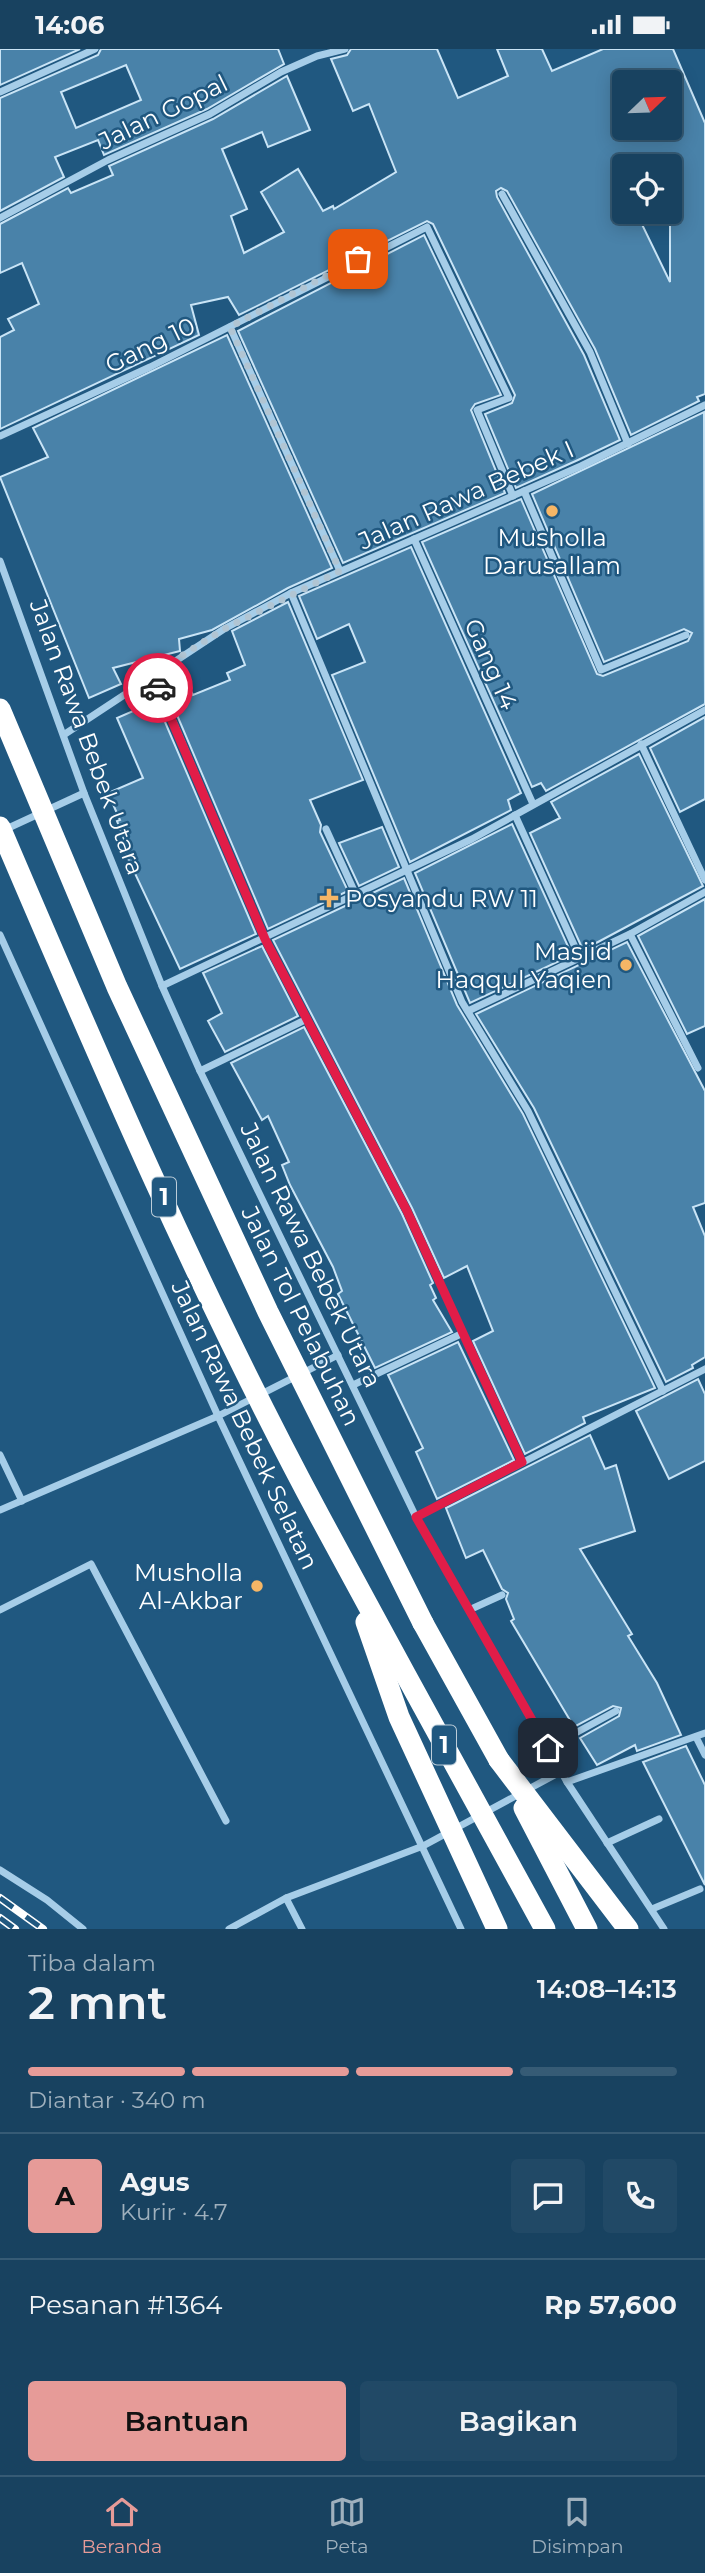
<!DOCTYPE html>
<html lang="id">
<meta charset="utf-8">
<style>
body{margin:0;font-family:Montserrat,sans-serif;background:#214966;color:#f1f3f6;height:100vh;display:flex;flex-direction:column;font-size:26px;white-space:nowrap}
*{box-sizing:border-box;margin:0}
p{font-size:23px;color:#9fb0bd}
.icon{flex:none;width:38px;height:38px;fill:none;stroke:currentColor;stroke-width:2;stroke-linecap:round;stroke-linejoin:round}
.map{position:relative;height:1880px;overflow:hidden}
.sheet{display:flex;flex-direction:column;background:#184260;flex:1}
.sheet>*{flex:none}
.needle{width:46px;rotate:67deg}
.fabs{position:absolute;left:612px;top:21px;display:grid;gap:14px}
.fabs a{display:grid;place-items:center;width:70px;height:70px;border-radius:7px;background:#184260;box-shadow:0 4px 18px #0003,0 0 0 2px #365b75;font-size:35px}
.pin{position:absolute;display:grid;place-items:center;width:60px;height:60px;color:#fff;margin:-30px;border-radius:14px;box-shadow:0 4px 10px #0006}
.courier{position:absolute;display:grid;place-items:center;width:70px;height:70px;margin:-35px;border:5px solid #e11d48;border-radius:50%;background:#fff;color:#222;box-shadow:0 2px 9px #0007}
.overview em{font-style:normal;font-weight:600}
.overview div{display:flex;flex-direction:column-reverse}
.overview{display:flex;align-items:center;justify-content:space-between;height:119px;padding:0 28px}
h1{font-size:46px;font-weight:600;line-height:52px}
.bar{display:grid;grid-template-columns:repeat(4,1fr);gap:10px 7px;align-content:center;height:84px;padding:0 28px}
.bar i{height:9px;border-radius:5px;background:#365b75}
.bar .selected{background:#e69b98}
.bar p{grid-column:span 4}
.line{display:flex;align-items:center;gap:18px;padding:0 28px;border-top:2px solid #365b75}
.line div{flex:1}
.round{display:grid;place-items:center;flex:none;width:74px;height:74px;border-radius:7px;background:#214966}
.action{display:flex;gap:14px;margin-top:auto;padding:14px 28px}
.action a{flex:1;height:80px;border-radius:7px;background:#e69b98;color:#111;font-size:28px;font-weight:600;line-height:80px;text-align:center}
.action a+a{background:#214966;color:#f1f3f6}
.status{display:flex;justify-content:space-between;align-items:center;height:49px;padding:0 35px;background:#184260;direction:ltr}
.status svg{height:19px;fill:currentColor}
.tabs{display:flex;justify-content:space-around;align-items:center;height:98px;border-top:2px solid #365b75;background:#184260;font-size:19px;color:#9fb0bd}
.tabs a{display:grid;justify-items:center;gap:4px}
.tabs .selected{color:#e69b98}
.map>svg:first-child{display:block}
.building{fill:#4982a9;stroke:#c9e4f6;stroke-width:2;fill-rule:evenodd}
.lines{fill:none;stroke-linecap:round;stroke-linejoin:round}
.street{stroke:#a6cde8;stroke-width:7}
.highway{stroke:#fff;stroke-width:21}
.rail-casing{stroke:#fff;stroke-width:8}
.rail{stroke:#205880;stroke-width:5;stroke-dasharray:16;stroke-linecap:butt}
.highway-bridge{stroke:#fff;stroke-width:21}
.done{stroke:#b1c5d3;stroke-width:7;stroke-dasharray:0 12.6}
.route{stroke:#e11d48;stroke-width:9}
.poi-dot{fill:#f5b666;stroke:#205880;stroke-width:2.5}
.labels{text-anchor:middle;dominant-baseline:central;stroke-width:5;stroke-linejoin:round;paint-order:stroke}
.shield{fill:#205880;stroke:#bccdd9;stroke-width:2}
.shield-label{font-size:23px;font-weight:bold;fill:#fff}
.street-label{font-size:24px;fill:#fff;stroke:#205880}
.poi-label{font-size:24px;fill:#fff;stroke:#205880;text-anchor:end}
</style>
<div class="status"><b>14:06</b><svg viewBox="0 0 49 12"><path d="M0 12V9h3v3zM5 12V6h3v6zM10 12V3h3v9zM15 12V0h3v12zM26 1h20v11H26zM47 4h2v5h-2z"/></svg></div>
<div class="map">
<svg width="705" height="1880" viewBox="0 0 705 1880">
<rect width="100%" height="100%" fill="#205880"/>
<!-- building -->
<g class="building">
<path d="M0 0H80L0 36Z"/>
<path d="M101 0H278L284 15 207 60 104 106 98 91 55 108 64 128 0 162V49L98 6ZM126 16 141 51 76 79 61 43Z"/>
<path d="M351 0H437L458 49 508 27 497 0H542L552 22 603 0H673L705 74V345L697 348 699 352 631 386 595 300 507 142 501 139 496 142 497 148 584 306 620 391 578 411 516 439 485 365 512 354 515 346 433 175 427 172 239 266 228 248 191 256 199 286 0 380V288L14 281 8 270 39 255 22 214 0 224V175L68 139 71 144 113 126 109 117 213 70 287 27 310 81 268 98 262 83 222 100 247 160 231 167 244 204 284 183 261 143 298 120 323 162 333 157 334 160 396 123 369 55 353 62 331 10 347 6ZM625 33H670V79H625ZM625 117H670V233L636 163H625Z"/>
<path d="M424 186 501 346 475 355 471 361 505 444 343 514 238 282Z"/>
<path d="M227 286 332 519 288 539 212 581 179 590 180 602 113 619 121 635 89 649 0 428 48 408 33 379Z"/>
<path d="M704 363 705 655 546 742 541 734 532 738 422 493 521 450 597 625 603 627 688 592 692 584 684 580 604 613 532 445Z"/>
<path d="M411 498 521 744 508 751 511 761 410 813 332 626 365 613 349 575 317 590 299 547Z"/>
<path d="M288 553 363 731 310 751 321 776 320 783 348 842 268 880 171 652 191 642 193 646 230 631 227 624 245 616 232 582Z"/>
<path d="M156 652 256 885 180 920 123 799 127 798 117 772 120 771 108 744 143 729 117 669Z"/>
<path d="M705 668V750L680 763 650 699Z"/>
<path d="M639 705 703 837 583 901 530 784 560 769 551 753Z"/>
<path d="M512 775 572 906 470 954 415 824Z"/>
<path d="M382 778 399 818 359 837 339 794Z"/>
<path d="M404 829 457 956 523 1065 655 1339 583 1368 585 1374 525 1405 473 1292 493 1282 467 1217 444 1229 412 1159 273 891Z"/>
<path d="M705 850V977L687 985 638 887Z"/>
<path d="M627 893 705 1042V1154L693 1158 705 1187V1308L692 1316 693 1319 666 1333 534 1059 476 965Z"/>
<path d="M262 897 298 967 225 1003 208 972 222 964 203 924Z"/>
<path d="M304 978 402 1165 433 1234 430 1236 436 1249 433 1251 452 1283 375 1319 338 1245 342 1242 333 1218 290 1136 282 1116 289 1113 268 1067 262 1071 231 1014Z"/>
<path d="M458 1293 514 1411 437 1450 416 1403 423 1399 388 1326Z"/>
<path d="M698 1330 705 1345V1412L669 1430 636 1362Z"/>
<path d="M590 1386 605 1420 616 1416 635 1482 580 1500 632 1585 628 1587 657 1634 681 1686 637 1702 635 1696 597 1716 580 1689 619 1667 621 1659 613 1657 574 1678 511 1572 514 1570 506 1550 508 1544 502 1540 483 1501 466 1509 446 1459Z"/>
<path d="M686 1697 705 1736V1836L643 1713Z"/>
</g>
<g class="lines">
<!-- street -->
<g class="street">
<path d="M0 43 95 0"/>
<path d="M502 145 590 303 628 395"/>
<path d="M0 169 108 111 210 65 281 23 317 7 345 0"/>
<path d="M230 278 340 522"/>
<path d="M0 387 150 318 427 178 509 349 477 361 513 447"/>
<path d="M524 442 601 621 686 586"/>
<path d="M414 490 533 755"/>
<path d="M0 512 84 744 162 937 200 1022 416 1468 567 1733 664 1880"/>
<path d="M291 544 462 953 528 1062 663 1342"/>
<path d="M153 625 265 890 407 1162 522 1413"/>
<path d="M65 685 224 580 291 544 581 417 705 356"/>
<path d="M641 695 705 831"/>
<path d="M515 766 580 909"/>
<path d="M326 780 356 846"/>
<path d="M4 781 84 744"/>
<path d="M630 885 698 1019"/>
<path d="M0 886 218 1367 461 1880"/>
<path d="M162 937 472 790 705 661"/>
<path d="M468 962 630 885 705 843"/>
<path d="M200 1022 307 970"/>
<path d="M353 1336 463 1284"/>
<path d="M0 1406 22 1452"/>
<path d="M0 1461 218 1367 338 1306"/>
<path d="M416 1468 705 1320"/>
<path d="M0 1561 91 1515 226 1772"/>
<path d="M469 1561 502 1546"/>
<path d="M696 1688 705 1706"/>
<path d="M548 1699 616 1662"/>
<path d="M567 1733 705 1684"/>
<path d="M607 1794 659 1770"/>
<path d="M0 1821 47 1851 83 1880"/>
<path d="M286 1849 302 1880"/>
<path d="M652 1860 700 1840"/>
<path d="M229 1880 286 1849 423 1797 562 1722"/>
</g>
<!-- highway -->
<path class="highway" d="M423 1574 499 1711"/>
<!-- rail casing -->
<g class="rail-casing">
<g id="rail">
<path d="M0 1849 43 1880"/>
<path d="M0 1869 15 1880"/>
</g>
</g>
<!-- rail -->
<use href="#rail" class="rail"/>
<!-- highway-bridge -->
<g class="highway-bridge">
<path d="M0 660 117 938 268 1263 423 1574"/>
<path d="M0 778C99 1010 200 1245 320 1468 394 1606 470 1742 545 1880"/>
<path d="M366 1573 399 1668 497 1880"/>
<path d="M499 1711 628 1880"/>
<path d="M524 1759 587 1880"/>
</g>
</g>
<g class="lines">
<!-- done -->
<path class="done" d="M158 639 153 625 224 580 340 522 230 278 358 210"/>
<!-- route -->
<path class="route" d="M158 639 265 890 407 1162 522 1413 416 1468 548 1699"/>
</g>
<!-- markers -->
<g class="poi-dot">
<circle cx="552" cy="462" r="7"/>
<path d="M325.5 838.5h7v7h7v7h-7v7h-7v-7h-7v-7h7z"/>
<circle cx="626" cy="916" r="7"/>
<circle cx="257" cy="1537" r="7"/>
</g>
<g class="labels">
<!-- shield labels -->
<g class="shield">
<rect x="152" y="1128.5" width="24" height="39" rx="5"/>
<rect x="432" y="1676.5" width="24" height="39" rx="5"/>
</g>
<g class="shield-label">
<text x="164" y="1148">1</text>
<text x="444" y="1696">1</text>
</g>
<!-- street labels -->
<g class="street-label">
<text transform="translate(163 63) rotate(-26)">Jalan Gopal</text>
<text transform="translate(150 296) rotate(-26)">Gang 10</text>
<text transform="translate(466 446) rotate(-24)">Jalan Rawa Bebek I</text>
<text transform="translate(491 615) rotate(66)">Gang 14</text>
<text transform="translate(87 688) rotate(70)">Jalan Rawa Bebek Utara</text>
<text transform="translate(311 1206) rotate(64)">Jalan Rawa Bebek Utara</text>
<text transform="translate(301 1267) rotate(64)">Jalan Tol Pelabuhan</text>
<text transform="translate(245 1376) rotate(65)">Jalan Rawa Bebek Selatan</text>
</g>
<!-- poi labels -->
<g class="poi-label">
<text x="552" y="488" text-anchor="middle">Musholla<tspan x="552" dy="28">Darusallam</tspan></text>
<text x="345" y="849" text-anchor="start">Posyandu RW 11</text>
<text x="612" y="902">Masjid<tspan x="612" dy="28">Haqqul Yaqien</tspan></text>
<text x="243" y="1523">Musholla<tspan x="243" dy="28">Al-Akbar</tspan></text>
</g>
</g>
</svg>
<div class="fabs">
<a><svg class="needle" viewBox="-14 -14 28 28"><path d="M0-13l5 13h-10z" fill="#e53935"/><path d="M0 13l5-13h-10z" fill="#9fb0bd"/></svg></a>
<a><svg class="icon" aria-label="locate" viewBox="0 0 24 24"><circle cx="12" cy="12" r="6"/><path d="M12 2v4M12 18v4M2 12h4M18 12h4"/></svg></a>
</div>
<div class="pin" style="left:358px;top:210px;background:#ea580c"><svg class="icon" aria-label="bag" viewBox="0 0 24 24"><path d="M5 8h14l-1 12H6zM9 8a3 3 0 0 1 6 0"/></svg></div>
<div class="pin" style="left:548px;top:1699px;background:#1f2937"><svg class="icon" aria-label="home" viewBox="0 0 24 24"><path d="M3 11l9-7 9 7M6 9v11h12V9"/></svg></div>
<div class="courier" style="left:158px;top:639px"><svg class="icon" aria-label="car" viewBox="0 0 24 24"><path d="M5 17H2v-5l4-1 3-4h7l3 4 3 1v5h-3M9 17h6M6 11h13"/><circle cx="7" cy="17" r="2"/><circle cx="17" cy="17" r="2"/></svg></div>
</div>
<section class="sheet">
<div class="overview"><div><h1>2 mnt</h1><p>Tiba dalam</p></div><em>14:08–14:13</em></div>
<div class="bar"><i class="selected"></i><i class="selected"></i><i class="selected"></i><i></i><p>Diantar · 340 m</p></div>
<div class="line" style="height:126px"><b class="round" style="background:#e69b98;color:#111">A</b><div><b>Agus</b><p>Kurir · 4.7</p></div><a class="round"><svg class="icon" aria-label="chat" viewBox="0 0 24 24"><path d="M4 5h16v11H9l-5 4z"/></svg></a><a class="round"><svg class="icon" aria-label="phone" viewBox="0 0 24 24"><path d="M5 4h4l2 5-3 2q2 4 5 5l2-3 5 2v4C11 20 4 13 5 4z"/></svg></a></div>
<div class="line" style="height:91px"><div>Pesanan #1364</div><b>Rp 57,600</b></div>
<div class="action"><a>Bantuan</a><a>Bagikan</a></div>
</section>
<nav class="tabs">
<a class="selected"><svg class="icon" aria-label="home" viewBox="0 0 24 24"><path d="M3 11l9-7 9 7M6 9v11h12V9"/></svg>Beranda</a>
<a><svg class="icon" aria-label="map" viewBox="0 0 24 24"><path d="M3 6l6-2 6 2 6-2v14l-6 2-6-2-6 2zM9 4v14M15 6v14"/></svg>Peta</a>
<a><svg class="icon" aria-label="saved" viewBox="0 0 24 24"><path d="M7 4h10v16l-5-4-5 4z"/></svg>Disimpan</a>
</nav>
